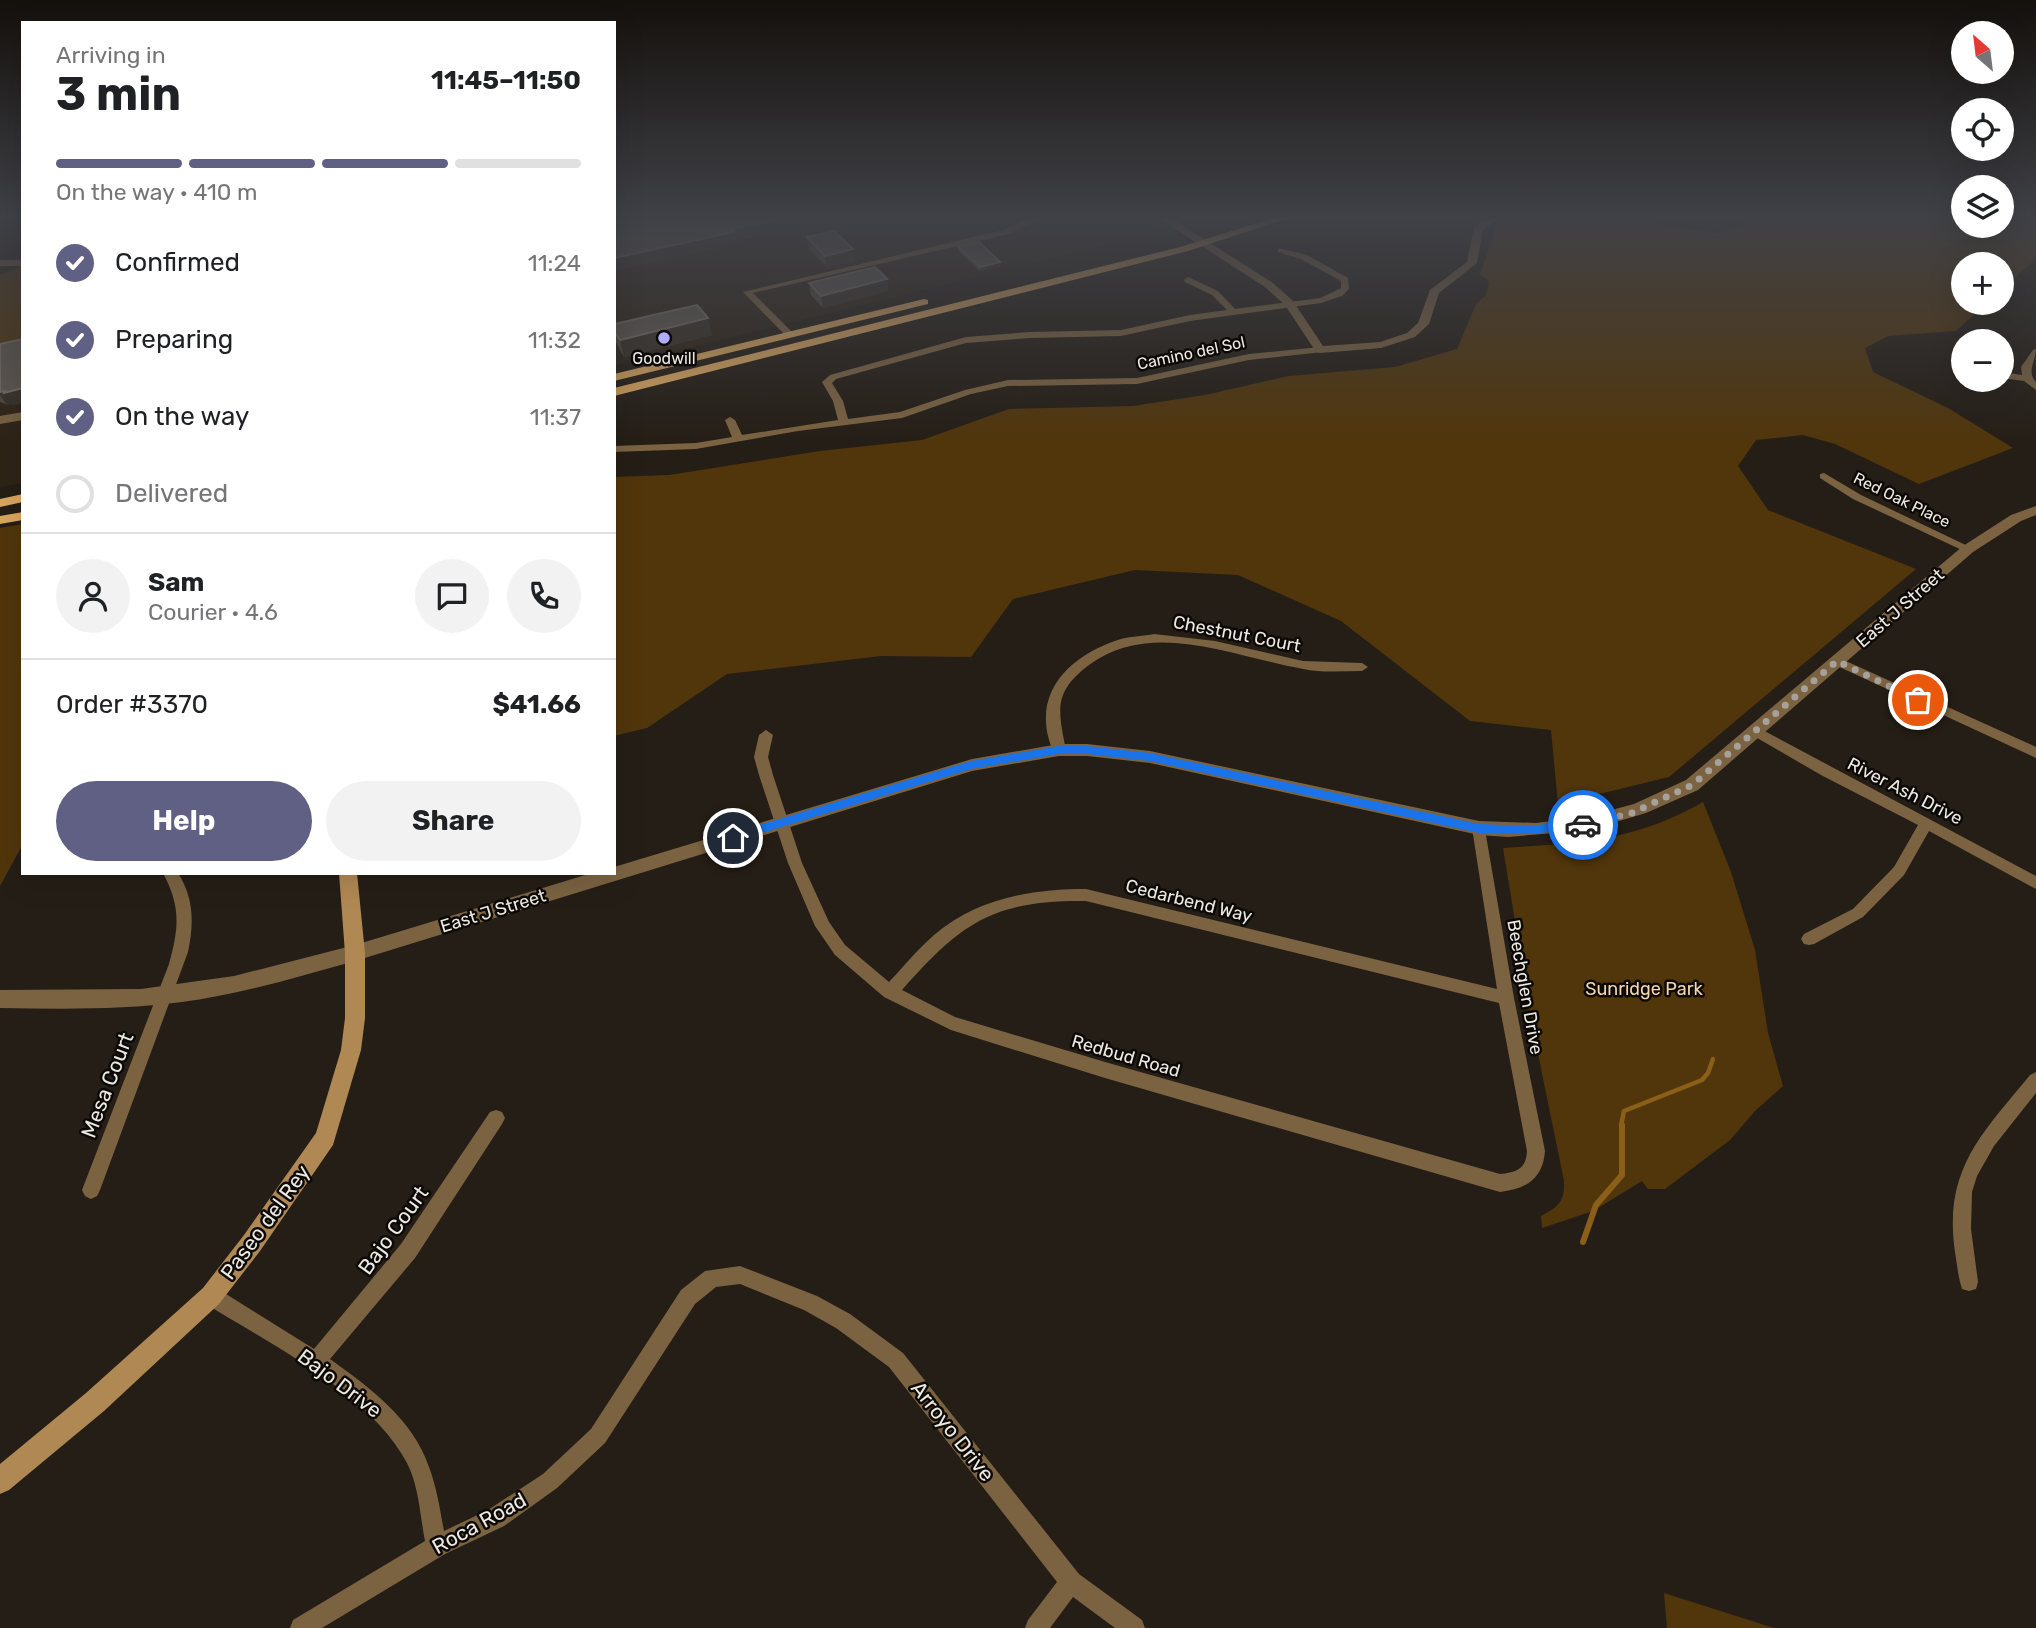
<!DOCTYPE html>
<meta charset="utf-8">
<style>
body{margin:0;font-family:Rubik,sans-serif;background:#f2f2f2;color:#202124;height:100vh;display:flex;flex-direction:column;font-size:26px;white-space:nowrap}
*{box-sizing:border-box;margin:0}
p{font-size:23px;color:#757577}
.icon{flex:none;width:38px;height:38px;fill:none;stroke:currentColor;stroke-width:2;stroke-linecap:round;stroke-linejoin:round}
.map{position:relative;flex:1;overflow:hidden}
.sheet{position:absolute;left:21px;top:21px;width:595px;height:854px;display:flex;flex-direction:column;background:#fff;border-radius:0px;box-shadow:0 7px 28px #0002}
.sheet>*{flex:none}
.needle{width:46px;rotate:332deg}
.fabs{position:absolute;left:1951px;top:21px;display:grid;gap:14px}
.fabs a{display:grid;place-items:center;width:63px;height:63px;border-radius:50%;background:#fff;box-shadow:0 7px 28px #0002;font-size:35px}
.pin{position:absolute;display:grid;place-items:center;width:60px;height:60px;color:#fff;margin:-30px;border:4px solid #fff;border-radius:50%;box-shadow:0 2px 7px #0007}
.courier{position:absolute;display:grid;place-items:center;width:70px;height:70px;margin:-35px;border:5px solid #1a73e8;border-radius:50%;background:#fff;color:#222;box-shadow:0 2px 9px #0007}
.headline em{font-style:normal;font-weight:700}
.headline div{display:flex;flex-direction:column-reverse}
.headline{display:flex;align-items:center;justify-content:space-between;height:119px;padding:0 35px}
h1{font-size:46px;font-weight:700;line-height:52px}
.bar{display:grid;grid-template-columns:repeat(4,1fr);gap:10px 7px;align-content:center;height:84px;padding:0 35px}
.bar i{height:9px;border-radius:5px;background:#e0e0e0}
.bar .selected{background:#606084}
.bar p{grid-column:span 4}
.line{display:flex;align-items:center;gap:18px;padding:0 35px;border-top:2px solid #e0e0e0}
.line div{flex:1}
.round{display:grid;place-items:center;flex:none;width:74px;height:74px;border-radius:37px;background:#f2f2f2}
ol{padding:0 35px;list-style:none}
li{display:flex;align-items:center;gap:21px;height:77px}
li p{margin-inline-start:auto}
li .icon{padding:7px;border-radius:50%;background:#606084;color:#fff;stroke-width:4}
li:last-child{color:#757577}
li i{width:38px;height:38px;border:4px solid #e0e0e0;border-radius:50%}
.primary-button{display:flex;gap:14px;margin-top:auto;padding:14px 35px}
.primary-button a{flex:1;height:80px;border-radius:42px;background:#606084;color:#fff;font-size:28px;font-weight:700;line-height:80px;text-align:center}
.primary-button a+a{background:#f2f2f2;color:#202124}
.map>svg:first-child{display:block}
.built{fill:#2e2416}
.green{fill:#51360c}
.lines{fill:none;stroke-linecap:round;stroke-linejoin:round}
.stream-far1{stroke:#8b5f18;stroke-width:4.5}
.stream{stroke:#8b5f18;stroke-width:6}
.minor{fill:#7b6342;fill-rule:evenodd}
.tertiary{fill:#7b6342;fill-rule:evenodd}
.secondary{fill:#b08853;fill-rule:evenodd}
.primary{fill:#d9a65f;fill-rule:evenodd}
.wall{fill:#4f483e}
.shaded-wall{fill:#373027}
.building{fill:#605950;stroke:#767067;stroke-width:2}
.route{fill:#1a73e8}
.done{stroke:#a6a19b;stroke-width:7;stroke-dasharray:0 12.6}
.poi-dot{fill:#afaefa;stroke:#0c0906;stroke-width:2.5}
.labels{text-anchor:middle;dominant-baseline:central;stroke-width:5;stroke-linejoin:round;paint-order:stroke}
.far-street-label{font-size:16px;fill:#ece8e2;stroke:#0c0906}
.far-poi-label{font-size:16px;fill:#ece8e2;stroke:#0c0906}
.street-label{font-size:18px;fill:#ece8e2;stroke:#0c0906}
.park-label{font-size:18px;fill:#f4d5ae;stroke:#0c0906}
.near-street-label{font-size:21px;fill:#ece8e2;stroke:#0c0906}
</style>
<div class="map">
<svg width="2036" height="1628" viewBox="0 0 2036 1628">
<rect width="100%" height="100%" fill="#251e16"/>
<!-- built -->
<g class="built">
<path d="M614 215H1209L1189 218 1151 234 614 366Z"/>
<path d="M23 340V483L0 487V344Z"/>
</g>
<!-- green -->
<g class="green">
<path d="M1522 215H1589L1719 233 1771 215H1963L1964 226H2002V215H2036V259L2002 289V264H1964V303H1987L1956 331 1888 336 1865 348 1873 372 1948 408 2013 448 1919 484 1835 444 1803 435 1756 440 1738 466 1768 510 1916 569 1669 777 1558 804 1551 730 1470 721 1341 621 1238 575 1135 570 1013 599 971 657 881 656 727 674 647 728 614 736V477L669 475 820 451 922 440 1009 409 1133 406 1205 395 1289 376 1395 367 1457 349 1476 304 1486 295 1489 282 1480 274 1498 223Z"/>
<path d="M23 266V340L0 343V275Z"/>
<path d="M23 524V844L0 886V528Z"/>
<path d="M1703 802 1731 872 1755 950 1768 1033 1783 1086 1755 1111 1730 1140 1665 1189H1648L1642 1181 1593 1211 1542 1228 1541 1216C1558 1207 1565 1202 1564 1181L1532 1024 1503 848C1578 843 1636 841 1703 802Z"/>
<path d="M1664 1593 1774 1628H1667Z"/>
</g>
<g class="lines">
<!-- stream-far1 -->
<path class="stream-far1" d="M1621 1126 1624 1111 1702 1080 1708 1073 1713 1059"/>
<!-- stream -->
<path class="stream" d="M1583 1242 1596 1205 1622 1175V1125"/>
<!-- minor -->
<g class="minor">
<path d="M1038 215H1048L1009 234 753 293 793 333V337H787L743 292 1003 230Z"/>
<path d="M1705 215H1735L1738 217 1734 219Z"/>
<path d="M1278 248 1307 255 1348 278 1349 289 1342 296 1321 303 1190 321 1121 336 1030 338 966 343 836 379 832 383 843 401 848 419 900 412 965 390 1008 380 1137 378 1249 354 1320 347 1325 350 1323 352 1249 360 1137 384 1008 386 971 394 902 418 798 431 696 449 614 452V446L696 443 732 437 725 420 730 417 735 420 742 435 838 420 833 401 822 382 830 375 966 337 1030 332 1121 330 1190 315 1227 310 1212 295 1185 282 1184 280 1188 277 1218 291 1235 309 1320 298 1341 288V281L1301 259 1278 252Z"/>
<path d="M2036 349C2036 361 2026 371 2036 382V390L2024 381 2002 378V372L2022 375 2021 367 2033 350Z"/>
<path d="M1824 473 1861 495 1974 549 1968 552 1964 551 1853 499 1820 478V474Z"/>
<path d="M1154 634 1215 641 1303 661 1362 663 1368 667 1362 671C1342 671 1322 673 1303 669 1234 657 1152 618 1089 665 1053 692 1058 710 1066 750L1064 753H1054C1028 696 1068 655 1121 639 1132 636 1144 636 1154 634Z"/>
<path d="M1837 657 2036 747V758L1833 664 1831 661Z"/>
<path d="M1757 727 2036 876V889L1929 831 1904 875 1863 917 1814 944 1809 945 1804 944 1801 939 1804 934 1853 909 1894 867 1918 825 1821 775 1752 735 1750 732Z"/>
<path d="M766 730 773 735 768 757 773 775 802 863 829 922 845 945 889 982C904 966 918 949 934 935 977 898 1032 889 1086 889L1497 989 1472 828 1474 824H1484L1514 998 1545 1151C1543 1179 1526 1189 1500 1192L1105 1078 951 1030 884 997 835 955 815 926 788 863 759 775 754 757 759 735ZM1086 901 1499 1003 1527 1151C1526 1169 1517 1172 1500 1174L1105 1062 955 1017 902 990C961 923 993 900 1086 901Z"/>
<path d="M163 873H178C194 898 194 923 188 952L100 1190 97 1196 91 1199 85 1196 82 1190 169 964C179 927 181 907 163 873Z"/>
<path d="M2036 1072V1093L1994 1146 1977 1176 1972 1192 1971 1229 1978 1282 1976 1289 1969 1291 1962 1289C1958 1277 1957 1264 1955 1252 1943 1169 1982 1134 2030 1075Z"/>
<path d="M496 1110 502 1112 505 1118 502 1124 415 1258 330 1359C370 1388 413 1419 429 1467 437 1488 440 1510 444 1531L488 1510 543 1474 591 1429 681 1290 705 1271 740 1266 817 1296 850 1314 903 1353 1079 1574 1142 1620 1145 1628H1115L1073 1597 1050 1628H1025L1028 1620 1057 1582 889 1367 836 1328 804 1310 740 1284 716 1287 695 1304 605 1443 557 1488 504 1526 445 1554 322 1628H290L293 1620 425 1541C420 1516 419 1486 407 1463 371 1394 269 1343 204 1303L202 1296 204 1289 211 1287 218 1289 314 1349 401 1244 490 1112Z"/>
</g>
<!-- tertiary -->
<g class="tertiary">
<path d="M1154 215H1166L1273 283 1293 301 1323 346 1380 342 1407 333 1418 323 1430 290 1467 262 1474 227 1493 215H1504L1483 230 1477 263 1439 293 1429 324 1415 337 1381 348 1320 353 1316 352 1285 305 1265 287Z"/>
<rect x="0" y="260" width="23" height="6"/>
<path d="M23 412V420L0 424V416Z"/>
<path d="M2036 506V515L2021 521 1973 552 1698 790 1646 813 1589 830 1508 837 1479 835 1150 763 1087 756H1059L972 771 355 961C298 977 241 994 182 1002 122 1010 61 1009 0 1008V990L141 989 234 976 355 945 592 873H614V867L972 759 1059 744H1087L1150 751 1479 821 1536 823 1589 816 1634 804 1686 780 1963 546 2011 515Z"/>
</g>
<!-- secondary -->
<path class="secondary" d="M339 873H357L365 953V1018L361 1050 333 1145 260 1251 219 1304 104 1411 9 1490 0 1494V1464L86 1393 203 1288 244 1235 316 1133 341 1050 345 1018V953Z"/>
<!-- primary -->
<g class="primary">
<path d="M1283 215H1298L1188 251 614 396V388L1180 247Z"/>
<path d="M924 299 928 300V304L614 381V374Z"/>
<path d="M23 494V502L0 507V499Z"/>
<path d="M23 512V520L0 524V516Z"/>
</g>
</g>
<!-- wall -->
<g class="wall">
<path d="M807 237 855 261 827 267 809 249Z"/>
<path d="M958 247 1000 262 1001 266 980 271 958 251Z"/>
<path d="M887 279 888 291 823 308 811 295 809 283Z"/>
<path d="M614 324 712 335 624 357 615 341Z"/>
<path d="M0 344 13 406 12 404 7 405 0 402Z"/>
</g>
<!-- shaded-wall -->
<g class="shaded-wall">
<path d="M775 220 777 232 735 241 736 244 614 271V258L731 229Z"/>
<path d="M853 249 855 261 827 267 825 256Z"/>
<path d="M1000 262 1001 266 980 271V267Z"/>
<path d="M887 279 888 291 823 308 821 296Z"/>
<path d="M708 318 712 335 624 357 620 340Z"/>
<path d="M23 388V403L13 406 12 404 7 405 0 395V392Z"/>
</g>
<!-- building -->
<g class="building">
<path d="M614 215H769L775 220 731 229 734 232 614 258Z"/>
<path d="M834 231 853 249 825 256 807 237Z"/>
<path d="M979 242 1000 262 980 267 958 247Z"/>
<path d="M875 267 887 279 821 296 809 283Z"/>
<path d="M697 305 708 318 620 340 614 331V324Z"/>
<path d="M23 339V388L4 393 5 391 0 392V344Z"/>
</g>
<!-- sky -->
<linearGradient id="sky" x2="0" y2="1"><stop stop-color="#14100c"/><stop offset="0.49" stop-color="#404147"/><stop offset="1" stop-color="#404147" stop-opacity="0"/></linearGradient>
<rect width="2036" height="443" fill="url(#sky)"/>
<!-- route -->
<path class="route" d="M1059 746H1087L1150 753 1479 824 1528 826 1583 820 1589 825 1583 829 1528 834 1479 833 1150 761 1087 754H1059L971 769 733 842 728 838 733 833 971 761Z"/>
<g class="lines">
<!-- done -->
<path class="done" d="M1583 825 1632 813 1692 785 1837 661 1918 700"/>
</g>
<!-- markers -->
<circle class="poi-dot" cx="664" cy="338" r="7"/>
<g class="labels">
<!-- far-street labels -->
<g class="far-street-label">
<text transform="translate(1191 353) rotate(-12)">Camino del Sol</text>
<text transform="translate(1902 500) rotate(26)">Red Oak Place</text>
</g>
<!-- far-poi labels -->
<g class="far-poi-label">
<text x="664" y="358">Goodwill</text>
</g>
<!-- street labels -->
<g class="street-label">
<text transform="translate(1900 608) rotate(-41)">East J Street</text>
<text transform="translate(1237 634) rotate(11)">Chestnut Court</text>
<text transform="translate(1905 791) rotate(27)">River Ash Drive</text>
<text transform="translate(1189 901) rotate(14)">Cedarbend Way</text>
<text transform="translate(493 911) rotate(-17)">East J Street</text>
<text transform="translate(1525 987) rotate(80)">Beechglen Drive</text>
<text transform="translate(1126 1056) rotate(16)">Redbud Road</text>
</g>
<!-- park labels -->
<g class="park-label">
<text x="1644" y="989">Sunridge Park</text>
</g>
<!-- near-street labels -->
<g class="near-street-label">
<text transform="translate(107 1085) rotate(-69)">Mesa Court</text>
<text transform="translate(265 1222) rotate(-54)">Paseo del Rey</text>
<text transform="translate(393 1230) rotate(-54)">Bajo Court</text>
<text transform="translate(340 1383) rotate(37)">Bajo Drive</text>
<text transform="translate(953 1431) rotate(52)">Arroyo Drive</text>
<text transform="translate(479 1523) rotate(-29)">Roca Road</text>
</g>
</g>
</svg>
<div class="fabs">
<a><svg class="needle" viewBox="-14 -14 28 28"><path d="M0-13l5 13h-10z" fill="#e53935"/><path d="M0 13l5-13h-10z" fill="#757577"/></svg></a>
<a><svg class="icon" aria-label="locate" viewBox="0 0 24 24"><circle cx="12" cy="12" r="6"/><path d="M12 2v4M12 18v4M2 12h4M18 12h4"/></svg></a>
<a><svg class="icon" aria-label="layers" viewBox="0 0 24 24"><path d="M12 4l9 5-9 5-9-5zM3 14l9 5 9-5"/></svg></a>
<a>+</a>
<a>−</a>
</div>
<div class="pin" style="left:1918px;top:700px;background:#ea580c"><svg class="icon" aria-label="bag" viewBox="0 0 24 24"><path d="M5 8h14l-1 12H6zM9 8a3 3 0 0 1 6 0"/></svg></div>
<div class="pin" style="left:733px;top:838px;background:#1f2937"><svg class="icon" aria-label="home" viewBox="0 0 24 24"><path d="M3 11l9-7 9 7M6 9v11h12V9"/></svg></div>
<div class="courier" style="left:1583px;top:825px"><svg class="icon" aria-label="car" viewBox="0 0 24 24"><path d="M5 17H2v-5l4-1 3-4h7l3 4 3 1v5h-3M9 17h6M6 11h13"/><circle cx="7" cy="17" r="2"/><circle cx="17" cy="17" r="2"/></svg></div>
<section class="sheet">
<div class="headline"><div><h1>3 min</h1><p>Arriving in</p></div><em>11:45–11:50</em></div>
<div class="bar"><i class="selected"></i><i class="selected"></i><i class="selected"></i><i></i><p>On the way · 410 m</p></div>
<ol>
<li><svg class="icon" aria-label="check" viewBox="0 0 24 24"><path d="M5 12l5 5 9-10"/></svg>Confirmed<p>11:24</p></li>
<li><svg class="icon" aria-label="check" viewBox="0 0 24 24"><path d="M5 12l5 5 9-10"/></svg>Preparing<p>11:32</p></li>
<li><svg class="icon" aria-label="check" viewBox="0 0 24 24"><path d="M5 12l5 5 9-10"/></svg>On the way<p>11:37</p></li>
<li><i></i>Delivered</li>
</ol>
<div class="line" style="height:126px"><a class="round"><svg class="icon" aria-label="person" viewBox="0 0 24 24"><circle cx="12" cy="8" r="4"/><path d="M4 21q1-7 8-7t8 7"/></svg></a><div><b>Sam</b><p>Courier · 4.6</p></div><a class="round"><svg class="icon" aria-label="chat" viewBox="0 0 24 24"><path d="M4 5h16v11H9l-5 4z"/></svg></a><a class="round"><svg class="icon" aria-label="phone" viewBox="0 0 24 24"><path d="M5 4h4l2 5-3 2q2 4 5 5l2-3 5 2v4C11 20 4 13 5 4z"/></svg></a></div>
<div class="line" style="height:91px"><div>Order #3370</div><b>$41.66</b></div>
<div class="primary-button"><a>Help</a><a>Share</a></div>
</section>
</div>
